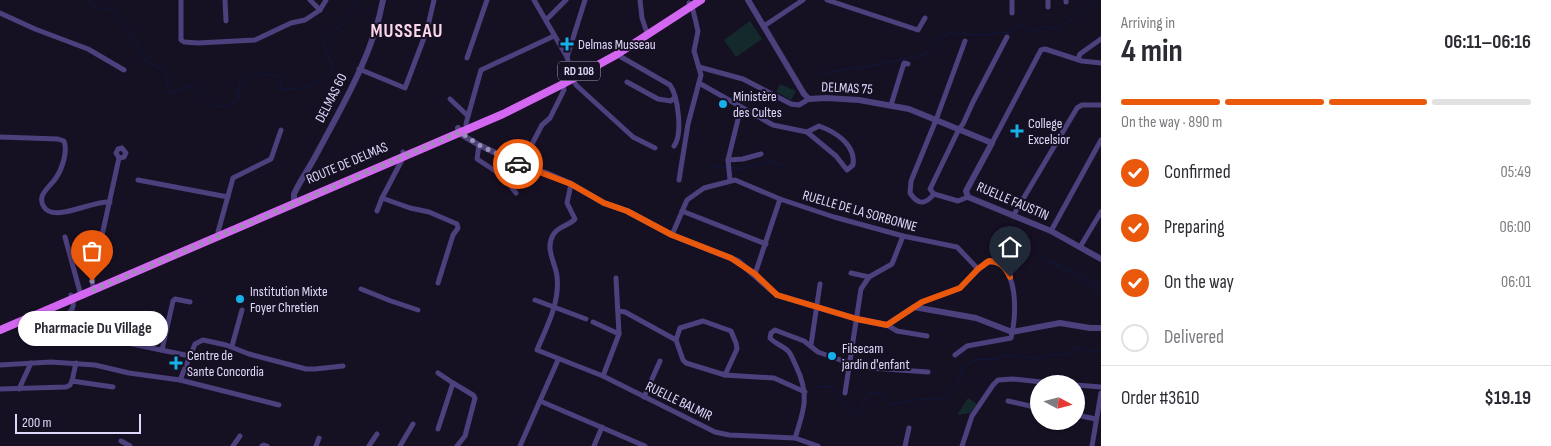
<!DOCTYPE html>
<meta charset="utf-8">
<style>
body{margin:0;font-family:"Sofia Sans Condensed",sans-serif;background:#f7f7f7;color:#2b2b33;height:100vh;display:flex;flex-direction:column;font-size:19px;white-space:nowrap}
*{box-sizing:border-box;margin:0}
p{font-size:16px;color:#7c7c81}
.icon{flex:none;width:28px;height:28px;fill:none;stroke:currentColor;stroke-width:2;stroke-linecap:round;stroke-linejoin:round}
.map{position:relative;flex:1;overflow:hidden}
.panel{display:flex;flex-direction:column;background:#fff;width:450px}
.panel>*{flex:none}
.needle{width:32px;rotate:97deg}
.controls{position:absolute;left:1030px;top:375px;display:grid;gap:10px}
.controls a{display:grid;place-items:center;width:55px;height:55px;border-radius:50%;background:#fff;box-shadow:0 1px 4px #0004;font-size:25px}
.scale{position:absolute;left:15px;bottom:12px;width:126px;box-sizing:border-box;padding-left:5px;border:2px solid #e0d6fb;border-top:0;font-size:14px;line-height:18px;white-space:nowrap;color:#e0d6fb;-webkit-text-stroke:4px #161023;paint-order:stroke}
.pin{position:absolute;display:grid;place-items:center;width:42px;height:42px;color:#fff;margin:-51px -21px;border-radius:50% 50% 50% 0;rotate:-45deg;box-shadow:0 0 5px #0007}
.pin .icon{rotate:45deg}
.courier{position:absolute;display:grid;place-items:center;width:50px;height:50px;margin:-25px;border:4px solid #ea580c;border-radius:50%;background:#fff;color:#222;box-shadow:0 1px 6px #0007}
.bubble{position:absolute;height:35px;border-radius:18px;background:#fff;box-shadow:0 1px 4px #0004;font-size:16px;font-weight:700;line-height:35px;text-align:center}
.overview em{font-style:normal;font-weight:700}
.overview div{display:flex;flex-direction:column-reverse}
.overview{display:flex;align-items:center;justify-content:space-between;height:85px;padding:0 20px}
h1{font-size:32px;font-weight:700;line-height:38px}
.bar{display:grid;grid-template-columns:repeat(4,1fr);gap:8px 5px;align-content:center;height:60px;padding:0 20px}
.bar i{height:6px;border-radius:4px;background:#e1e1e2}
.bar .on{background:#ea580c}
.bar p{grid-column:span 4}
.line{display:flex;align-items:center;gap:12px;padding:0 20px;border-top:1px solid #e1e1e2}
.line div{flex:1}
ol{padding:0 20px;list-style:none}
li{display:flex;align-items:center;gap:15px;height:55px}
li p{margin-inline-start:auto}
li .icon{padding:5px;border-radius:50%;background:#ea580c;color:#fff;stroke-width:4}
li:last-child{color:#7c7c81}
li i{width:28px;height:28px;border:2px solid #e1e1e2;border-radius:50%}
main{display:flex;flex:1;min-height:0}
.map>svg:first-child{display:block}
.green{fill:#14292c}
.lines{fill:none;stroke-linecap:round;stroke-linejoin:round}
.stream{stroke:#0e183d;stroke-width:1}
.minor{stroke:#4c407d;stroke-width:5}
.tertiary{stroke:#4c407d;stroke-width:6}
.primary{stroke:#d367f1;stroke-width:8}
.done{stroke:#9991af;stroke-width:5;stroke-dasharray:0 9}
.route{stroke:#ea580c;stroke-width:6}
.poi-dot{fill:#15b1e8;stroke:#161023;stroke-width:2}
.labels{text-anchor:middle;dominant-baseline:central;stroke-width:4;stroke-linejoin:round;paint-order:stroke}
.shield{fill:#161023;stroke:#a39bba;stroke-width:1}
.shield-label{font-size:12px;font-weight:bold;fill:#e0d6fb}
.poi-label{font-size:14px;fill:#e0d6fb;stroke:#161023;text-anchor:start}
.street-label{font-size:14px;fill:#e0d6fb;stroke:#161023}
.district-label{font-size:19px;font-weight:bold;letter-spacing:1px;fill:#fbd7e9;stroke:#161023}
</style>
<main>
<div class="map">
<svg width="1101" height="446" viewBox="0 0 1101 446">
<rect width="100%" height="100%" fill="#161023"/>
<!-- green -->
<g class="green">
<path d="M750 21 762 39 736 57 724 40Z"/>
<path d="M780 84 796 91 791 100 776 92Z"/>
<path d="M968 398 977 404 970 413 957 415Z"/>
</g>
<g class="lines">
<!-- stream -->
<g class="stream">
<path d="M88 0 89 4 102 9 114 10 135 39 146 62 165 70 169 93 194 85 211 104 222 107 237 101 240 83C257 73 262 71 282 78L279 89C300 90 320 86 334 69L325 49V38L346 22 358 0"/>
<path d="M823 73 882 64 926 54 936 41 950 33 984 35 1008 32 1018 25 1034 31 1045 26 1056 30 1083 11 1092 0"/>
<path d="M710 166 727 167"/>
<path d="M731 167 739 169 770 161 784 166"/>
<path d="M1040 257 1101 291"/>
<path d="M1050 261 1101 285"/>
<path d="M817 387 830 386 854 414 862 409 868 393H880L890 404C908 402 924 397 941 399 956 389 960 386 962 368L975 360 995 359 1005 355 1040 359 1050 355 1070 354 1075 347 1089 351H1101"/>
</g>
<!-- minor -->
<g class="minor">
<path d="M181 0V40L184 42 198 43 255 40 291 23 305 20 320 10 326 0"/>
<path d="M225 0 226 21"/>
<path d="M310 0 320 10"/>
<path d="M534 0 567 57 572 75"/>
<path d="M640 0 642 18 646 30"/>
<path d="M827 0 918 30 925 18"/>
<path d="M1012 0V13"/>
<path d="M1048 0V7"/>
<path d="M1066 0V2"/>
<path d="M0 13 35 29 88 49 124 70"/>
<path d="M546 20 566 0"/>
<path d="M764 26 803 0"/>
<path d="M616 54 670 85C678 96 683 134 674 146"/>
<path d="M567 57 585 0"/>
<path d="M467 58 487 0"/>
<path d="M1078 59 1080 54 1101 39"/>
<path d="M699 67 743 79 791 104 799 105 809 99"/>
<path d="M359 69 405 88 427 30 434 0"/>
<path d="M573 79 576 85 633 137 655 148"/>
<path d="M627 82 658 99 671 101 675 97"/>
<path d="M699 83 773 125 807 132"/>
<path d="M450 99 468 116 466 124"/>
<path d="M891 105 904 63 908 64"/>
<path d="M468 116 481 70 554 36"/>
<path d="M819 126C836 132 856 145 853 165L847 170 836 156 807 132Z"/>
<path d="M0 137 58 139 64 141C68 152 62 169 56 178 50 187 36 195 44 207 54 223 93 200 110 202"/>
<path d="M992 143 1041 50 1045 49 1082 61 1101 63"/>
<path d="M479 145 477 159 503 176 516 193"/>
<path d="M728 160 743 159 761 154"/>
<path d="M521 165 542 125 550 118 564 90 563 84"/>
<path d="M138 180 228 197"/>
<path d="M679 180 688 124 701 75 694 51 698 31 692 6 689 3"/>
<path d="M730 180 728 160 741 107"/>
<path d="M571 184 567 203 575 219C569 226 558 226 553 235 545 249 555 262 557 276 560 303 547 326 537 350L603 376 715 432 729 435 795 438 818 446"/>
<path d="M934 194C925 205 918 205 910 193L911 181 936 120 965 41"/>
<path d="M968 197 958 201 934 194 930 189 959 129 963 124 973 102 1007 37"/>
<path d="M382 198 410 208 429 212 457 224 458 228 453 235 438 283"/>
<path d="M377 211 382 198 404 156 403 152"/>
<path d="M682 211 766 244"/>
<path d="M1013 216 1077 108 1082 105H1101"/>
<path d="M1051 231 1101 140"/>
<path d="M218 232 233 178 271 159 281 130"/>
<path d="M672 235 687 200 704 188 735 180 780 199 834 217 903 236 957 247 978 269"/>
<path d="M65 237 80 292"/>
<path d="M1080 247 1101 212"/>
<path d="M851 273 869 277"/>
<path d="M755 274 780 199"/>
<path d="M361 289 391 301 418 310"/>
<path d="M94 290 92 281 119 158 116 153 118 149 122 148 126 153 124 157 119 158"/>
<path d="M71 295C80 315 60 313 56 328L58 330 91 334 108 339 190 356"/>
<path d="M535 300 586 319"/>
<path d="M914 307 922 302 960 288 986 262H997C1019 274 1016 317 1011 338L967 346 955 355"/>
<path d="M618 311 625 312 676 340 683 360 686 363 725 375 774 378 805 392"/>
<path d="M593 322 619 334"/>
<path d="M887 325 897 331 927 336"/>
<path d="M676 340 680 328 703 321 731 331 736 343 737 349 725 375"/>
<path d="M811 345 820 284"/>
<path d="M232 346 242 310"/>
<path d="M162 350 173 301 175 299 190 302"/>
<path d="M0 365 51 362 95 365 129 373 180 380 279 405"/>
<path d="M438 373 453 383"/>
<path d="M603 376 619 334 616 278"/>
<path d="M180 380 195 344 203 340 226 345 249 354 306 369H315L343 366"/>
<path d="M72 381 76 363"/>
<path d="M1076 385 1101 387"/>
<path d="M0 389 66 387 70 385 72 381 113 387"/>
<path d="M19 389 31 363"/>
<path d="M845 393 861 289 869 277 892 264 903 236"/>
<path d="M644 397 660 361"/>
<path d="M540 401 645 446"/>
<path d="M1008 401 1039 408"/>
<path d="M1076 415 1096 419"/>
<path d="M438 429 453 383 473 395 475 398 465 436 457 446"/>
<path d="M795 438C804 410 810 395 796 366 794 362 792 356 789 352 784 346 775 344 770 338L771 333 775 330 804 341 818 352 849 363 872 368 928 372"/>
<path d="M121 441 130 446"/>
<path d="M233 446 240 436"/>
<path d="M262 446 264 445 267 446"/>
<path d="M316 446 319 438"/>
<path d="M369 446 377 434"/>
<path d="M400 446 413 424"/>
<path d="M520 446 558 360"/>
<path d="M594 446 602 427"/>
<path d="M905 446 909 428"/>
<path d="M962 446 972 416 993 385 998 380 1013 379 1060 384"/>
<path d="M1092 446 1101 393"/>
</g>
<!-- tertiary -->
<g class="tertiary">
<path d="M748 0 804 94 809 99 826 98 859 100 909 109 992 143 966 191 968 197 1051 231 1101 259"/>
<path d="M458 128 462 135 479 145 521 165 546 173 571 184 604 203 627 211 672 235 738 261 777 295 857 319 887 325 914 307 976 318 1012 332 1060 323 1090 328H1101"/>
<path d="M294 203V194C300 181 308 170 315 157 341 108 373 55 383 0"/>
</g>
<!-- primary -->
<path class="primary" d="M0 330 503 114 563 84 616 55 701 0"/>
</g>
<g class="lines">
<!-- done -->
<path class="done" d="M92 281 94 290 460 132 479 145 518 164"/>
<!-- route -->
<path class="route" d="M518 164 571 184 604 203 627 211 672 235 731 258 755 274 777 295 857 319 887 325 922 302 960 288 978 269 989 261C1000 261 1006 267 1010 277"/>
</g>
<!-- markers -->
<g class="poi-dot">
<path d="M564.5 36.5h5v5h5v5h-5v5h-5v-5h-5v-5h5z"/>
<circle cx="723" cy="104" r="5"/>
<path d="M1014.5 123.5h5v5h5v5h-5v5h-5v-5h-5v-5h5z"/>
<circle cx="240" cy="299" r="5"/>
<circle cx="832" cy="356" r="5"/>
<path d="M173.5 355.5h5v5h5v5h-5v5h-5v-5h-5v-5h5z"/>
</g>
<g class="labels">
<!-- shield labels -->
<rect class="shield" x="558" y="61.5" width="42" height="19" rx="4"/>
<g class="shield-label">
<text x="579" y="71">RD 108</text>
</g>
<!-- poi labels -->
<g class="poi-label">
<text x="578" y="44">Delmas Musseau</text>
<text x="733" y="96">Ministère<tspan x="733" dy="16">des Cultes</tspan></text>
<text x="1028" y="123">College<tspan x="1028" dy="16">Excelsior</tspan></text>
<text x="250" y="291">Institution Mixte<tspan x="250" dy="16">Foyer Chretien</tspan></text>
<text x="842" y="348">Filsecam<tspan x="842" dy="16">jardin d'enfant</tspan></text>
<text x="187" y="355">Centre de<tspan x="187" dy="16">Sante Concordia</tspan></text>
</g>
<!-- street labels -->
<g class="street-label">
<text transform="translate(847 88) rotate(3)">DELMAS 75</text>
<text transform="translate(331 98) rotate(-63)">DELMAS 60</text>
<text transform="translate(347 163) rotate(-23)">ROUTE DE DELMAS</text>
<text transform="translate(1013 201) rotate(23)">RUELLE FAUSTIN</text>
<text transform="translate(860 211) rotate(16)">RUELLE DE LA SORBONNE</text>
<text transform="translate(679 401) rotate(26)">RUELLE BALMIR</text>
</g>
<!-- district labels -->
<g class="district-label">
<text x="407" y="31">MUSSEAU</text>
</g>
</g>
</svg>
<div class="controls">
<a><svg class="needle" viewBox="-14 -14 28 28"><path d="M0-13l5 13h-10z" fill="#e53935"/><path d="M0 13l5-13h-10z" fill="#7c7c81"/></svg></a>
</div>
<div class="scale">200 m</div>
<div class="pin" style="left:92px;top:281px;background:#ea580c"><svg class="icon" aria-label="bag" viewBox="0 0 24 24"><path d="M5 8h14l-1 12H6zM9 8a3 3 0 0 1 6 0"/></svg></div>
<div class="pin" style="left:1010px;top:277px;background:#1f2937"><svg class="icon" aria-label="home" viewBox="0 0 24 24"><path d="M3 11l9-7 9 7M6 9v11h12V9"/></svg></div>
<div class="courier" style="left:518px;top:164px"><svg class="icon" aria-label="car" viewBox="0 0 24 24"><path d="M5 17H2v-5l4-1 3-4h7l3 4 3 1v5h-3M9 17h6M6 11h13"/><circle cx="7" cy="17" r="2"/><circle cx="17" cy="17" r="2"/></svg></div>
<div class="bubble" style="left:18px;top:311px;width:150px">Pharmacie Du Village</div>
</div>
<section class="panel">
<div class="overview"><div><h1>4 min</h1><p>Arriving in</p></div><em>06:11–06:16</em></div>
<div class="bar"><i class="on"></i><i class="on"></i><i class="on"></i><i></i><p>On the way · 890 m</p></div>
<ol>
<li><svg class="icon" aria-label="check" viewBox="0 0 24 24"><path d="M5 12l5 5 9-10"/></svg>Confirmed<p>05:49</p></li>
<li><svg class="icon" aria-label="check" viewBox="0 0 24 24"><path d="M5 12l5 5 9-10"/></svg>Preparing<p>06:00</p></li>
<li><svg class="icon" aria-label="check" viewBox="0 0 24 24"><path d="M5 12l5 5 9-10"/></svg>On the way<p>06:01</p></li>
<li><i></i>Delivered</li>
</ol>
<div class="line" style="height:65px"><div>Order #3610</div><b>$19.19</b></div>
</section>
</main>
